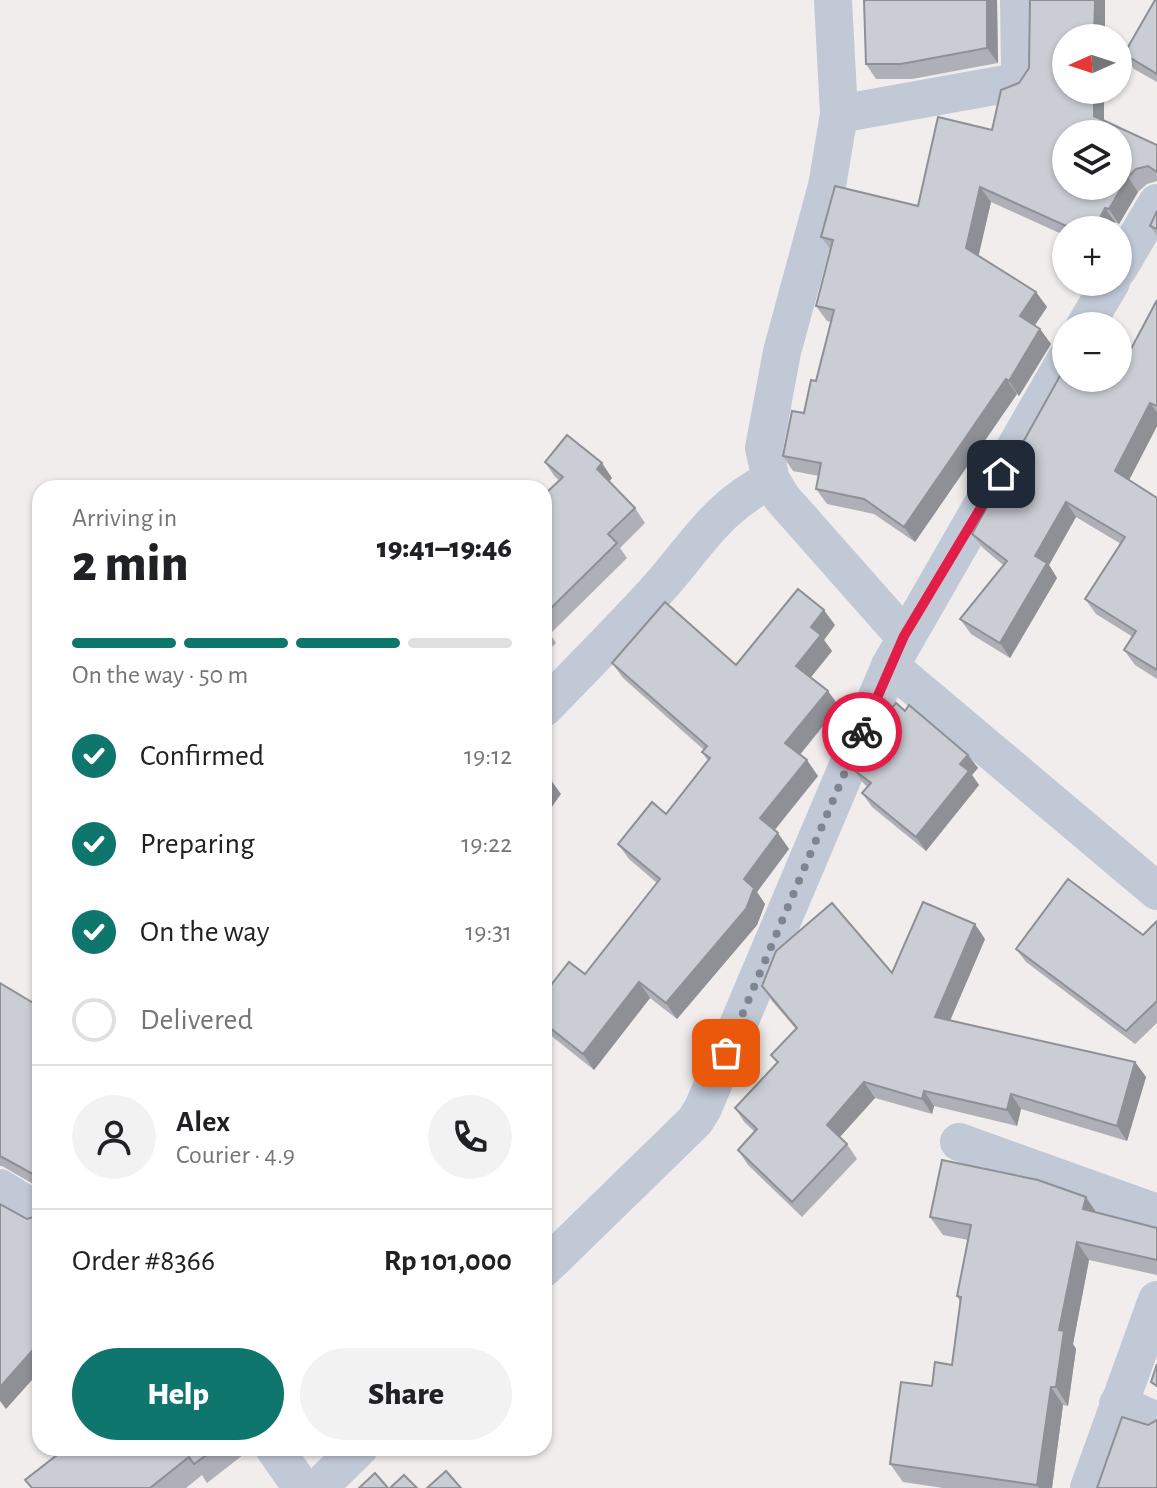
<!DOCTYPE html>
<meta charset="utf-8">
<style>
body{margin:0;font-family:"Alegreya Sans",sans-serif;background:#f2f2f2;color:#202124;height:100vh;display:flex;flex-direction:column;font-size:30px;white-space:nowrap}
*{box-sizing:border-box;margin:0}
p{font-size:26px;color:#757577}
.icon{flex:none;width:44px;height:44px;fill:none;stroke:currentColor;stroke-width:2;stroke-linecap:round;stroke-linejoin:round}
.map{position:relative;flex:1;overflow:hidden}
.panel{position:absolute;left:32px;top:480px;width:520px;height:976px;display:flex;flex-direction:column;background:#fff;border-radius:24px;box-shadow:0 2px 6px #0004}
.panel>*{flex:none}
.needle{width:52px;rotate:267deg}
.tools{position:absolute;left:1052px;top:24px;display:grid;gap:16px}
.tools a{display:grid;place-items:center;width:80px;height:80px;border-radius:50%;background:#fff;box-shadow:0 2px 6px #0004;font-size:40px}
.pin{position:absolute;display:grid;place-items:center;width:68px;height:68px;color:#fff;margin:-34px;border-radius:16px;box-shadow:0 4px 12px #0006}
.courier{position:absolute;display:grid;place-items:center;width:80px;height:80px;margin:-40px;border:6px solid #e11d48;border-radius:50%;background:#fff;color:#222;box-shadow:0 2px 10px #0007}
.headline em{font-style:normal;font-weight:800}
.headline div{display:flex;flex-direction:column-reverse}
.headline{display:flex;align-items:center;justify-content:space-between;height:136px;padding:0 40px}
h1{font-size:52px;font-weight:800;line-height:60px}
.bar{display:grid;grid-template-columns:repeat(4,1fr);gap:12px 8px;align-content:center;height:96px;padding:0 40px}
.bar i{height:10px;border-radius:6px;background:#e0e0e0}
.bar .active{background:#0f766e}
.bar p{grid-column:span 4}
.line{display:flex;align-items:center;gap:20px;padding:0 40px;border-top:2px solid #e0e0e0}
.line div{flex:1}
.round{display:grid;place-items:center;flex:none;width:84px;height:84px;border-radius:42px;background:#f2f2f2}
ol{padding:0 40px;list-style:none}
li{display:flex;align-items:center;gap:24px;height:88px}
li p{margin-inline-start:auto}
li .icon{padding:8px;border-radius:50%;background:#0f766e;color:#fff;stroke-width:4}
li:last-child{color:#757577}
li i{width:44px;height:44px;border:4px solid #e0e0e0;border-radius:50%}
.primary-button{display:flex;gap:16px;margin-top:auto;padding:16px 40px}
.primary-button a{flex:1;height:92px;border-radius:48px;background:#0f766e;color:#fff;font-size:32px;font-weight:800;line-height:92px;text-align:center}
.primary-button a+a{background:#f2f2f2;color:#202124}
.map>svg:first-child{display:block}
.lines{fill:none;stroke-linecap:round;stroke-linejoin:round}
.minor{stroke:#c1c8d6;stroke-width:38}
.wall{fill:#afb0b7}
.shaded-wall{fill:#8e9095}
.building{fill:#cbcdd5;stroke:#8e9095;stroke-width:2;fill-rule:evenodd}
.done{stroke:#80848e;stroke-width:8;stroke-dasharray:0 14.4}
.route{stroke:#e11d48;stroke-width:10}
</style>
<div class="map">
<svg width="1157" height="1488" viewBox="0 0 1157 1488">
<rect width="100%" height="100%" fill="#f0edec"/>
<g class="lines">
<!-- minor -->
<g class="minor">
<path d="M833 0 839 114 827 186 782 352 764 448 771 480 782 498 904 636"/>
<path d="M839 114 1011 83 1018 79 1020 69 1019 0"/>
<path d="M1118 269 1157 203"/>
<path d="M1085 326 1111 282"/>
<path d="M890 666 1157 891"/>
<path d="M544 708C584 666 626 625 664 582 700 540 720 505 771 480"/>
<path d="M959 1142 1157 1213"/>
<path d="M0 1188 40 1213"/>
<path d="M544 1268 695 1121 703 1108 890 666 1066 359"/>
<path d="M1118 1404 1157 1421"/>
<path d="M274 1448 302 1488"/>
<path d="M318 1488 359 1448"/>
<path d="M1089 1488 1157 1300"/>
</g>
</g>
<!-- wall -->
<g class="wall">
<path d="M997 0 998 63 912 79H876L866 64Z"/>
<path d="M1105 0V38H1066V90H1104V121L1157 145V181L1147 184 1138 192 1119 224 1115 222 1112 230H1066V236L991 202 978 255 1036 292 1047 307 1035 325 1040 329 1051 344 1019 396 1017 394 915 542 874 514 827 504 816 489 819 476 793 471 783 456 804 413 816 381 831 322 827 321 816 306 831 250 821 237 918 206 992 130 1019 83 1029 68Z"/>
<path d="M1157 0V82L1134 69 1124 54Z"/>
<path d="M1157 211V236L1150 226Z"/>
<path d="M1157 300V426L1129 480 1157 498V679L1135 665 1124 650 1133 637 1096 614 1085 599 1121 544 1076 517 1049 565 1057 578 1010 658 971 634 960 619 1003 565 983 548 972 534 1131 349Z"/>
<path d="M545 462 612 478 609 482 635 508 645 523 620 548 627 558 550 634 556 643 544 654V495L559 480 555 477Z"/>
<path d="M835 625 824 640 832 651 811 677 839 706 800 755 818 776 775 830 789 849 757 892 765 904 757 925 677 1019 650 998 594 1070 544 1030V994L585 974 657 883 629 859 618 844 666 814 708 761 702 752 704 750 623 678 612 663 736 665Z"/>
<path d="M905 711 968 755 978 768 972 775 979 785 926 851 872 807 862 793 868 787 864 784 854 770Z"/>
<path d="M1157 921V1023L1135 1044 1026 962 1016 949 1143 935Z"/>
<path d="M985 939 950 1021 1135 1062 1146 1077 1127 1141 1021 1109 1017 1126 934 1106 932 1114 875 1098 840 1137 847 1144 857 1159 802 1217 748 1165 738 1150 755 1132 745 1123 735 1108 777 1063 771 1055 796 1029 772 1001 762 986 892 973Z"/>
<path d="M0 983 40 1007V1188L2 1166H0Z"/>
<path d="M1096 1213 1157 1228V1275L1089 1260 1073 1344 1076 1349 1068 1406 1063 1405 1052 1488H943L903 1482 890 1464 932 1386 952 1365 960 1302 957 1296 968 1240 943 1235 930 1217Z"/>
<path d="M66 1448H252L207 1483 202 1475 186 1488H31Z"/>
</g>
<!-- shaded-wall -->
<g class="shaded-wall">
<path d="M987 0H997L998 63 987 48Z"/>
<path d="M1095 0H1105V38H1094Z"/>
<path d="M1094 90H1104V131L1094 116Z"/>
<path d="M1128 177 1138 192 1119 224 1109 209Z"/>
<path d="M980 187 991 202 977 263 966 248Z"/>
<path d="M1105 208 1115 222 1112 230H1094Z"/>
<path d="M1036 292 1047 307 1031 331 1020 316Z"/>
<path d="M1040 329 1051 344 1019 396 1009 381Z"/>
<path d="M1006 379 1017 394 915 542 904 527Z"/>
<path d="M1150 403 1157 412V426L1126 486 1115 471Z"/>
<path d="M602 463 612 478 607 484 597 469Z"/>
<path d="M1066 502 1076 517 1049 565 1057 578 1010 658 1000 643 1035 556Z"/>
<path d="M824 610 835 625 824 640 832 651 807 682 796 666 811 627Z"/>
<path d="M828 691 839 706 796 759 785 743Z"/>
<path d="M968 755 978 768 972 775 979 785 926 851 916 837 960 764Z"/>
<path d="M807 760 818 776 771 834 760 818Z"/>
<path d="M551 780 561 794 544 818V790Z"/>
<path d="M778 833 789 849 757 892 765 904 757 925 677 1019 666 1003 744 879Z"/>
<path d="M975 924 985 939 945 1032 935 1017Z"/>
<path d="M639 982 650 998 594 1070 583 1054Z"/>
<path d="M1135 1062 1146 1077 1127 1141 1117 1126Z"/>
<path d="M864 1082 875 1098 837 1140 827 1125Z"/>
<path d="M924 1091 934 1106 932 1114 922 1099Z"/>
<path d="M1011 1094 1021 1109 1017 1126 1007 1110Z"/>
<path d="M1086 1197 1098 1215 1083 1209Z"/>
<path d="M1077 1242 1089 1260 1073 1344 1076 1349 1068 1406 1056 1387 1059 1330Z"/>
<path d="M40 1342V1371L6 1409 0 1401V1387Z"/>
<path d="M1051 1387 1063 1405 1052 1488H1039L1037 1485Z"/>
</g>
<!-- building -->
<g class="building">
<path d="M864 0H987V48L901 64H866Z"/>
<path d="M1030 0H1095L1094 38H1066V90H1094V116L1157 145V172L1148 166 1136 169 1128 177 1109 209 1105 208 1094 230H1075L980 187 966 248 1036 292 1020 316 1040 329 1009 381 1006 379 904 527 864 499 816 489 821 463 783 456 792 411 804 413 811 380 816 381 834 310 816 306 833 240 821 237 835 186 918 206 938 117 992 130 1001 90 1019 83 1029 68ZM1066 134H1118V186H1066Z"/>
<path d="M1155 0H1157V74L1124 54Z"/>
<path d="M1157 211V229L1150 226Z"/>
<path d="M1157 300V406L1150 403 1115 471 1157 498V670L1124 650 1136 631 1085 599 1125 537 1066 502 1035 556 1047 563 1000 643 960 619 1007 561 972 534 1066 365V378H1118V342L1131 349Z"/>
<path d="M567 435 602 463 597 469 635 508 608 534 617 543 544 615V495L563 477 545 462Z"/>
<path d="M798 589 824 610 811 627 821 635 796 666 828 691 785 743 807 760 760 818 778 833 744 879 754 888 746 909 666 1003 639 982 583 1054 544 1023V994L569 962 585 974 660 879 618 844 652 802 666 814 710 758 702 752 707 746 612 663 665 602 736 665Z"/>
<path d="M896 703 905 711 909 705 968 755 960 764 969 771 916 837 862 793 871 783 854 770 868 738Z"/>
<path d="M544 775 551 780 544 790Z"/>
<path d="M1068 879 1143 935 1157 921V1001L1126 1031 1016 949Z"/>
<path d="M923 902 975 924 935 1017 1135 1062 1117 1126 1011 1094 1007 1110 924 1091 922 1099 864 1082 827 1125 847 1144 792 1202 738 1150 757 1129 735 1108 778 1062 771 1055 797 1028 762 986 776 951 832 903 892 973Z"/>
<path d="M0 983 40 1007V1049L38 1053 40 1054V1178L0 1156Z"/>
<path d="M942 1160 1038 1180 1086 1197 1083 1209 1157 1228V1260L1077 1242 1059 1330 1064 1331 1056 1387H1051L1037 1485 890 1464 901 1382 932 1386 935 1362 952 1365 961 1297 957 1296 971 1225 930 1217Z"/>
<path d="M0 1204 27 1219 40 1215V1342L0 1387Z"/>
<path d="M1157 1364V1386L1151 1382Z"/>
<path d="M1122 1417 1148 1425 1157 1420V1488H1097Z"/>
<path d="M66 1448H216L194 1464 189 1457 150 1488H32L25 1480Z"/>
<path d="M446 1471 461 1488H427Z"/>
<path d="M375 1473 388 1488H359Z"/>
<path d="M404 1475 417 1488H390Z"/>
</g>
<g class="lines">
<!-- done -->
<path class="done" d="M726 1053 862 732"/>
<!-- route -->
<path class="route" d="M862 732 904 636 1001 474"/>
</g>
</svg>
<div class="tools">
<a><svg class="needle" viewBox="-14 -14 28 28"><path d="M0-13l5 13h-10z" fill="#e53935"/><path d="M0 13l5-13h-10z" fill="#757577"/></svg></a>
<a><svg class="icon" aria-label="layers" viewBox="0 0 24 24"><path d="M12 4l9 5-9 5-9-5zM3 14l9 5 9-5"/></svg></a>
<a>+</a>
<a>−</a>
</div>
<div class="pin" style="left:726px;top:1053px;background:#ea580c"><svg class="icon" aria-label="bag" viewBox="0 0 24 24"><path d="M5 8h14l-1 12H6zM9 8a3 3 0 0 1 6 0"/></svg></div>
<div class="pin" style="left:1001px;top:474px;background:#1f2937"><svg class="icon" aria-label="home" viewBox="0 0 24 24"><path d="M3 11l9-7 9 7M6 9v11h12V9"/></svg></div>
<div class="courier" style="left:862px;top:732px"><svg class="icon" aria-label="bike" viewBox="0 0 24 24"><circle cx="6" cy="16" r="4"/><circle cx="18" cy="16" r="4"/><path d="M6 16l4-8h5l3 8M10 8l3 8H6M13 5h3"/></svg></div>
<section class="panel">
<div class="headline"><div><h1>2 min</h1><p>Arriving in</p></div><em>19:41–19:46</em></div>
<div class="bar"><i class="active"></i><i class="active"></i><i class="active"></i><i></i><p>On the way · 50 m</p></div>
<ol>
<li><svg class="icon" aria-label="check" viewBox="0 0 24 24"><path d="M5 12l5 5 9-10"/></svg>Confirmed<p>19:12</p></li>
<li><svg class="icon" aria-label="check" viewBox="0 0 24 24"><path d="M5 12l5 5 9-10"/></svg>Preparing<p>19:22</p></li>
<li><svg class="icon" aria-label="check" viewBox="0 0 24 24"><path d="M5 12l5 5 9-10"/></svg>On the way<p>19:31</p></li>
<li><i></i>Delivered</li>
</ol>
<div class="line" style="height:144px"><a class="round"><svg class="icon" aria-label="person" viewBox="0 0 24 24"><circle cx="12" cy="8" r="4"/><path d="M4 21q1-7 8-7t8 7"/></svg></a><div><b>Alex</b><p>Courier · 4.9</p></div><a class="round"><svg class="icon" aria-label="phone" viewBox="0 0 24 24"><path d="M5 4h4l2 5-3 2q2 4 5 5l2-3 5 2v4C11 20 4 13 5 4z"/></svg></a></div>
<div class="line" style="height:104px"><div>Order #8366</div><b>Rp 101,000</b></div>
<div class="primary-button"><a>Help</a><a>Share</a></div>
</section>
</div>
